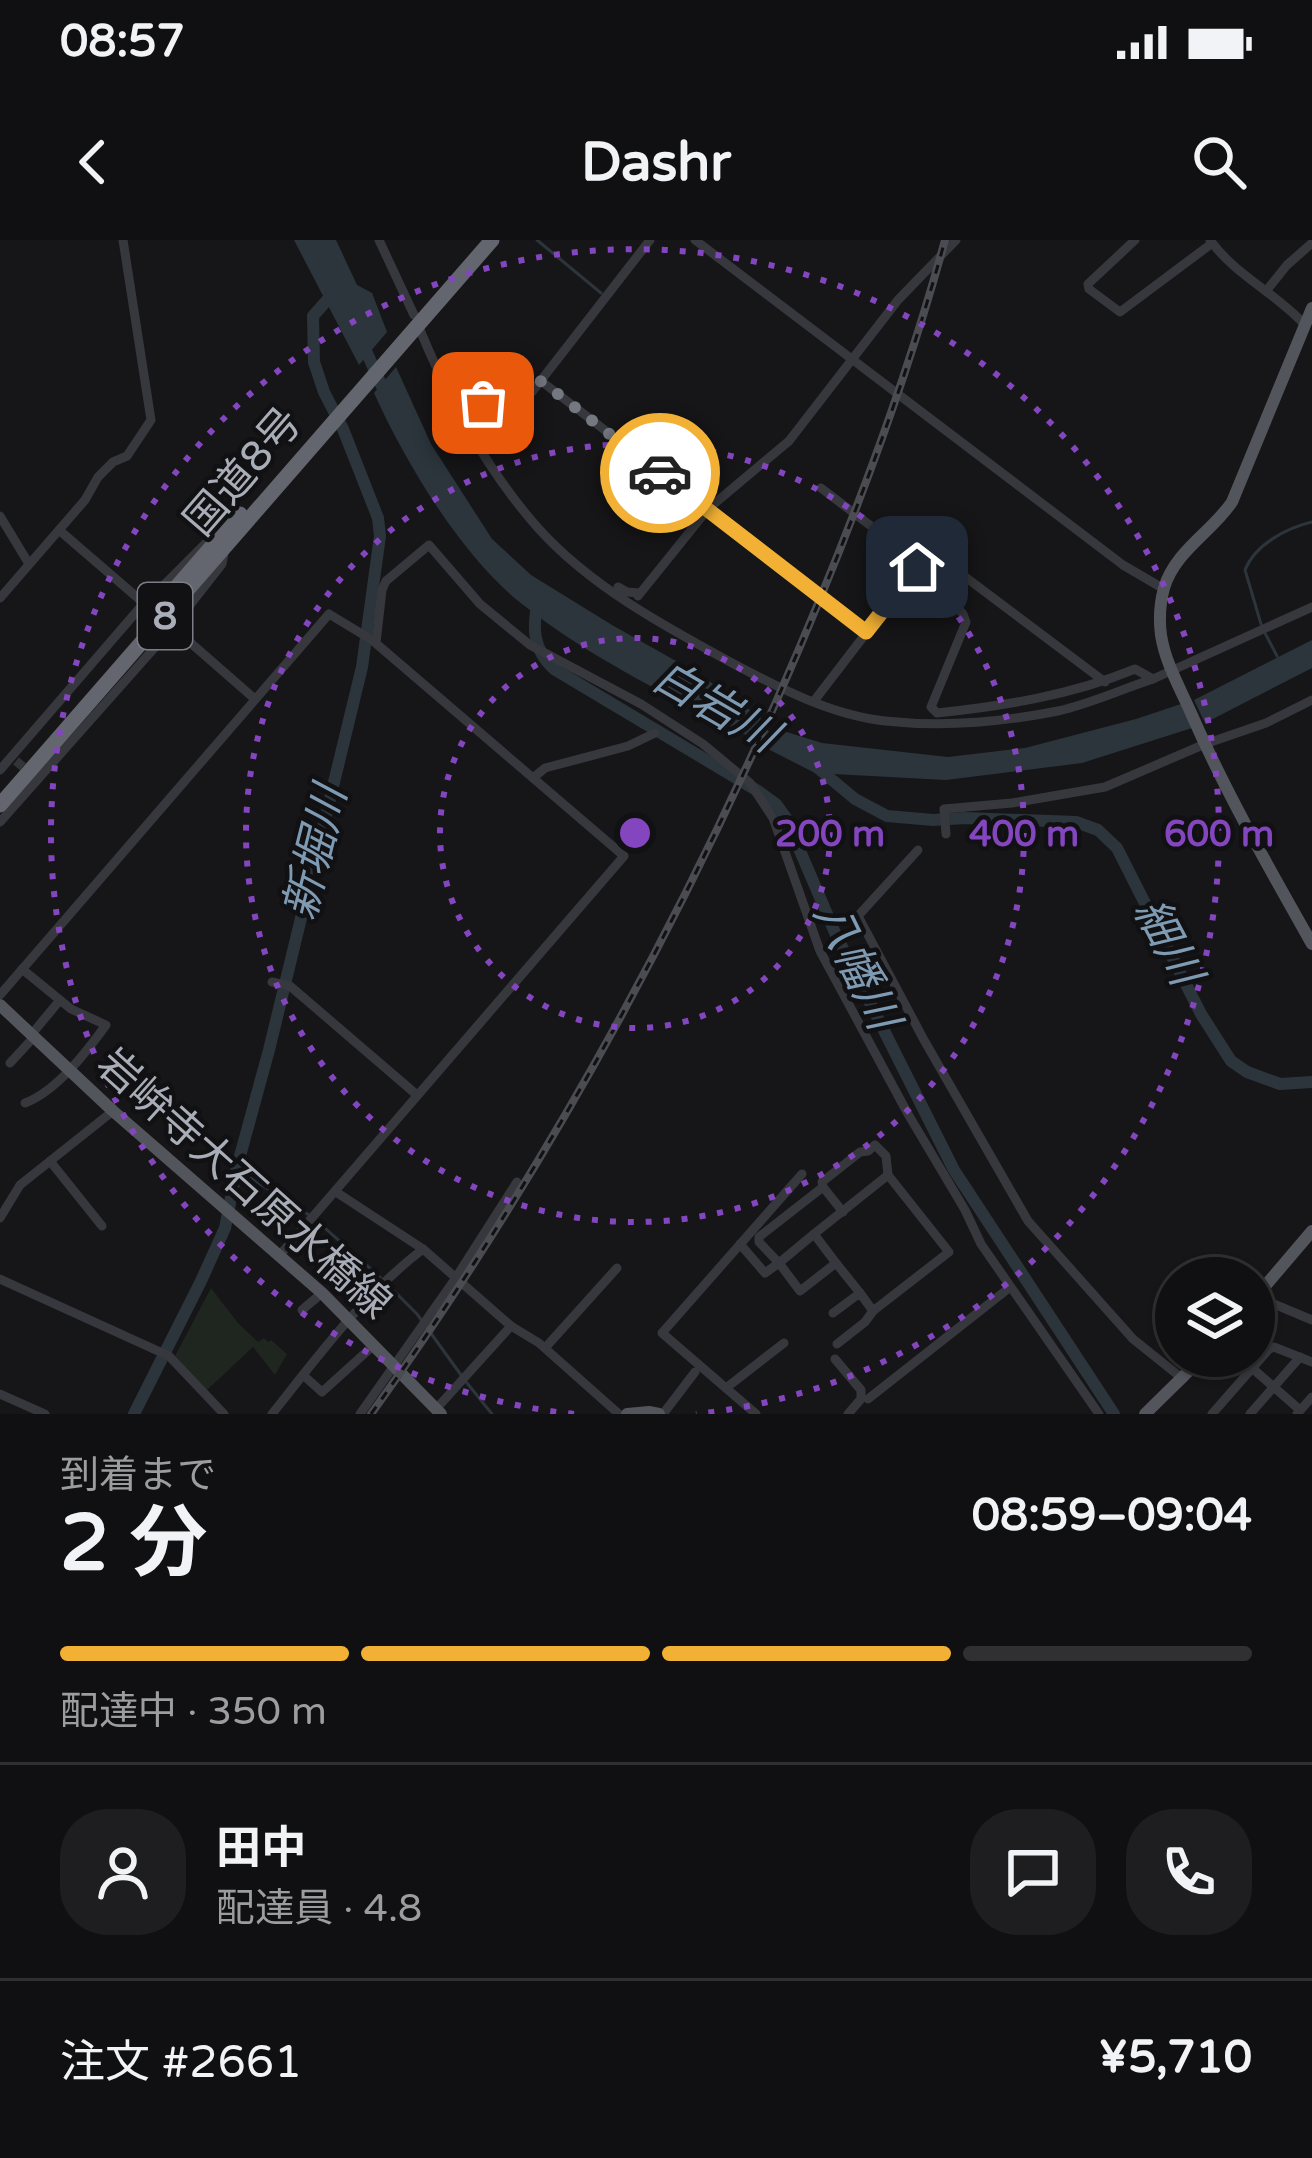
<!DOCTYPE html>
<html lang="ja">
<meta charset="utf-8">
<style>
body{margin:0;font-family:"Varela Round","Noto Sans JP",sans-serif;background:#1e1e20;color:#f1f3f6;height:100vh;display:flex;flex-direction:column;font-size:45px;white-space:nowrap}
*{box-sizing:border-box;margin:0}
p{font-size:39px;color:#9c9d9f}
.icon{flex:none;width:66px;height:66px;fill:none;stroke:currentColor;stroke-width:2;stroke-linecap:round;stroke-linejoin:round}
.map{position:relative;height:1174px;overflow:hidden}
.sheet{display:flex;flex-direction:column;background:#101012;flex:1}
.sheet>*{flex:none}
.fabs{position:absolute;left:1155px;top:1017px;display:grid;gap:24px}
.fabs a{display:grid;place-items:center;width:120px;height:120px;border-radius:50%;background:#101012;box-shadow:0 3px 9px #0004,0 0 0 3px #303032;font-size:60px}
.pin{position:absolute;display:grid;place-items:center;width:102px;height:102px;color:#fff;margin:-51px;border-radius:24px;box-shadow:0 6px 18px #0006}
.courier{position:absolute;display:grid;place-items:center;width:120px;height:120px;margin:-60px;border:9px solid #f2b134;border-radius:50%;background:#fff;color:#222;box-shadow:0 3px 15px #0007}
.summary em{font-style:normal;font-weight:700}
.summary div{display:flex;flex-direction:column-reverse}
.summary{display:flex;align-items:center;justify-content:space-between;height:204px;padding:0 60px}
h1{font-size:78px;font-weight:700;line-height:90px}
.bar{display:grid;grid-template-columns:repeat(4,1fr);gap:18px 12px;align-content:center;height:144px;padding:0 60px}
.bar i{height:15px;border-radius:9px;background:#303032}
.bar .selected{background:#f2b134}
.bar p{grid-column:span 4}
.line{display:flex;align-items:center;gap:30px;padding:0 60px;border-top:3px solid #303032}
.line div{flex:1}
.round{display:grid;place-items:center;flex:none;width:126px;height:126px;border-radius:48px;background:#1e1e20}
.status{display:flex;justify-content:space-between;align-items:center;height:84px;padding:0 60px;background:#101012;direction:ltr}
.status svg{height:33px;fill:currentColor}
header{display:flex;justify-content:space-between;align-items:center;height:156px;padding:0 60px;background:#101012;font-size:54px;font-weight:700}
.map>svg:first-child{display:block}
.green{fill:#1e261f}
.water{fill:#2c353c}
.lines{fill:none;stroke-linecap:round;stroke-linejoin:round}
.stream{stroke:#2c353c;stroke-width:3}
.river{stroke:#2c353c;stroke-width:12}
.minor-tunnel{stroke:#333438;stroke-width:9;stroke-dasharray:9 4.5;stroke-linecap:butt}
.minor{stroke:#37383d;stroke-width:9}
.major{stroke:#53555c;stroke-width:12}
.highway{stroke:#63666e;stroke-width:15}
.rail-casing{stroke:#4a4c52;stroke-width:8}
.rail{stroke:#111113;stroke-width:3;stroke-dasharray:9;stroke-linecap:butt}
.done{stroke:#757880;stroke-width:12;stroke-dasharray:0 21.6}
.route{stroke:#f2b134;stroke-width:15}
.ring{fill:none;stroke:#8446be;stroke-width:6;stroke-dasharray:6 12}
.labels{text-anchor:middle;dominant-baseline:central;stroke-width:9;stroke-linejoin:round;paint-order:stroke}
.shield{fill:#111113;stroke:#7b7e86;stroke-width:3}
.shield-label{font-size:39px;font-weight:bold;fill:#a8adb8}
.street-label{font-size:42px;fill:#a8adb8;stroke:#111113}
.water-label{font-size:45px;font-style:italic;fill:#7f9bb3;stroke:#111113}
.centre{fill:#8446be;stroke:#111113;stroke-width:6}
.ring-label{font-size:36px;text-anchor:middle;font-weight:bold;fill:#8446be;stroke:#111113;stroke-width:9;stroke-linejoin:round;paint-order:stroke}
</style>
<div class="status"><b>08:57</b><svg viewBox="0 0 49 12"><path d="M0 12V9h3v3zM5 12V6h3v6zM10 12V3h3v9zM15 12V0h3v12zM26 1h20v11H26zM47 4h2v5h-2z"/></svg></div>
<header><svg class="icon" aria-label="back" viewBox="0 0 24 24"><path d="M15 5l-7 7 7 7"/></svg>Dashr<svg class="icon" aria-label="search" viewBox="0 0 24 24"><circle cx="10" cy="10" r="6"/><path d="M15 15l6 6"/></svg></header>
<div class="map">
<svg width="1312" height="1174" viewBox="0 0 1312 1174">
<rect width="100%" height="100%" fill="#161618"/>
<!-- green -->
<path class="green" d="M211 1048 238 1083 258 1102 264 1098 268 1102 271 1100 287 1114 275 1135 253 1107 206 1151 175 1116Z"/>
<!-- water -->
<g class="water">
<path d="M294 0H336L357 45 372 53 387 92 359 125Z"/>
<path d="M396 127 431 204 492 299 531 335 612 385 699 434 761 478 754 499C675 459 591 419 522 364 462 317 405 222 374 153Z"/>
<path d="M1312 400V428L1205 483 1194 460Z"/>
<path d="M1181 464 1192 488 1082 523 946 540 815 533 768 509 777 489 822 503 948 517 1025 508 1136 479Z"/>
</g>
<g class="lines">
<!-- stream -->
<g class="stream">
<path d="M537 0 601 53"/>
<path d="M1261 384 1245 330C1255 305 1286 288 1312 282"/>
<path d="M1265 393 1277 416"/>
<path d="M237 927 249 937 309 975"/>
<path d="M317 981 381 1038"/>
<path d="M388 1045 417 1074 461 1135"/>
<path d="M467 1143 492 1174"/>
</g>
<!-- river -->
<g class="river">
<path d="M362 102 388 160"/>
<path d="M539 358C532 385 532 409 554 429L758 551 776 564 786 578 836 695 954 930 1114 1174"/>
<path d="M747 484 785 509"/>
<path d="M813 524 855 559 887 576 933 580 965 578 1076 582 1098 590 1117 608 1201 774 1231 821 1247 832 1280 844 1312 842"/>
<path d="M134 1174 201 1041 225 988 237 927 269 810 362 427 380 296 378 278 343 189 324 152 314 122 313 76 336 50"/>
</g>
<!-- minor-tunnel -->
<path class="minor-tunnel" d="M16 521 32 534"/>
<!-- minor -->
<g class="minor">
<path d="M379 0 414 75"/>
<path d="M695 0 1123 325 1164 349"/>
<path d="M1135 0 1088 44 1089 49 1120 72 1211 4"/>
<path d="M1210 0C1234 34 1277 54 1305 85"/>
<path d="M1267 50 1287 25 1312 3"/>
<path d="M418 85C448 159 485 228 538 288 590 346 664 386 732 423 779 448 831 475 885 481 941 487 1003 482 1058 471 1090 464 1122 449 1153 439"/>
<path d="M541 141 867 392"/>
<path d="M475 190 469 180 488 159 532 152 650 0"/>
<path d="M0 276 29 324"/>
<path d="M59 290 146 365"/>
<path d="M618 347 627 352 640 353"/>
<path d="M638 356 708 269 789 201 898 60 956 0"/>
<path d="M0 358 85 260 98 237 113 222 127 216 151 180 123 0"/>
<path d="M145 364 209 300"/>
<path d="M169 384 255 459"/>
<path d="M376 403 382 350 386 341 429 305 480 364 530 405 641 464 703 504 750 543 773 578 820 711 908 874 965 970 981 1004 1099 1174"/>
<path d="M1105 442 936 315 935 309 928 320 926 333 963 374 966 382 931 467 937 473C1004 466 1072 455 1135 429L1153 439 1312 367"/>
<path d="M814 461 917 327V321L821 248"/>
<path d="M0 530 144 363"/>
<path d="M533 538 545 528 628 506 655 493"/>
<path d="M0 582 172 388 222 324 224 313"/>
<path d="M946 594 944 569 1012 563 1105 547 1205 504 1266 483 1312 460"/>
<path d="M918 610 858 676 924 800 1028 981 1133 1099 1183 1139"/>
<path d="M22 729 71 769 106 785C87 811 57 851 25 863"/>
<path d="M272 742 290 746 417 855"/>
<path d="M0 755 329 374 372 400 624 616 279 1016"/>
<path d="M31 795 60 760"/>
<path d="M10 823 34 797"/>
<path d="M50 921 102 986"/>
<path d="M823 947 843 972"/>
<path d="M336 952 423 1009 511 1086 539 1103 619 1174"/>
<path d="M0 978 20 945 113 871"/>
<path d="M814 994 888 935"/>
<path d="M740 1004 765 1033 779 1023 800 1051 836 1023 814 994 779 1023 759 1002V997L823 947 822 942 860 912 868 911 875 905 886 916 888 935 949 1012 873 1071 860 1053 833 1073"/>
<path d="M836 1023 860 1053"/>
<path d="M0 1039 169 1116 224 1174"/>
<path d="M1259 1053 1267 1061 1312 1080"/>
<path d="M302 1070 322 1053"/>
<path d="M837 1104 865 1082 873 1071"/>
<path d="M545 1108 617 1028"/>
<path d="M835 1119 861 1150V1159L848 1174"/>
<path d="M1252 1128 1300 1170"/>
<path d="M303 1135 322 1152 374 1105"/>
<path d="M726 1148 784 1103"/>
<path d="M0 1154 45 1174"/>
<path d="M868 1159 1009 1048"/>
<path d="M436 1169 511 1086"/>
<path d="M272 1174C319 1115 363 1055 423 1009"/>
<path d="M360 1174 455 1039 517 942"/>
<path d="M663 1174 695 1132"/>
<path d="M756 1174 662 1093 802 934"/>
<path d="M1212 1174 1269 1109 1274 1107 1312 1122"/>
<path d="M1250 1174 1300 1117"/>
<path d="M1297 1174 1312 1157"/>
</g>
<!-- major -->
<g class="major">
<path d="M1312 68 1232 262C1211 293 1175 311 1164 348 1160 363 1159 380 1161 395 1165 422 1180 448 1191 473 1226 553 1269 628 1312 704"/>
<path d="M0 765 113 871 322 1053 441 1174"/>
<path d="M1254 1059 1312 991"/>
<path d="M627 1174 649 1172 659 1174"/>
<path d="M1145 1174 1204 1116"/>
</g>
<!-- highway -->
<g class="highway">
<path d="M154 373 240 274"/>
<path d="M0 565 492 0"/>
</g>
<!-- rail casing -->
<g class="rail-casing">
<path id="rail" d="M371 1174C531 952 665 712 776 462 842 312 902 158 945 0"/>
</g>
<!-- rail -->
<use href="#rail" class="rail"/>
</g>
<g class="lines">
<!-- done -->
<path class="done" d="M483 163 488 159 528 154 541 141 660 233"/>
<!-- route -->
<path class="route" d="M660 233 866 392 917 327"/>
</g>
<!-- distance rings -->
<g class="ring">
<circle cx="635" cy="593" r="195"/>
<circle cx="635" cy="593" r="389"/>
<path d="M574 1174A584 584 0 1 1 696 1174"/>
</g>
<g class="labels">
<!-- shield labels -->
<rect class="shield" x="138" y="343" width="54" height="66" rx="9"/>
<g class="shield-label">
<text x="165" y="376">8</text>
</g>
<!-- street labels -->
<g class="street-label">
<text transform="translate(243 232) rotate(-49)">国道8号</text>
<text transform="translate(244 944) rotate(42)">岩峅寺大石原水橋線</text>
</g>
<!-- water labels -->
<g class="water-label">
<text transform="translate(715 467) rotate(30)">白岩川</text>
<text transform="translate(316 613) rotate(-76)">新堀川</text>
<text transform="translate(1167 702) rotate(62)">細川</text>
<text transform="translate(856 726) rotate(64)">八幡川</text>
</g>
</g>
<circle cx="635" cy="593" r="18" class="centre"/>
<g class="ring-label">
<text x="830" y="606">200 m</text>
<text x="1024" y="606">400 m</text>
<text x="1219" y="606">600 m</text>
</g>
</svg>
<div class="fabs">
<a><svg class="icon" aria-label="layers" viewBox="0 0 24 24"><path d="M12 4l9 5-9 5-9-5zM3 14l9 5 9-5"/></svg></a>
</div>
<div class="pin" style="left:483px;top:163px;background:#ea580c"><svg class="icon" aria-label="bag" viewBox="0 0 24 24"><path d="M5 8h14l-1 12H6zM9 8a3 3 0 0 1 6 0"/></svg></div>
<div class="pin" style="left:917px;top:327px;background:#1f2937"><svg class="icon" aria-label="home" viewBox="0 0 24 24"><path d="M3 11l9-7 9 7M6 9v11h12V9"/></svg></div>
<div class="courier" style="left:660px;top:233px"><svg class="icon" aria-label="car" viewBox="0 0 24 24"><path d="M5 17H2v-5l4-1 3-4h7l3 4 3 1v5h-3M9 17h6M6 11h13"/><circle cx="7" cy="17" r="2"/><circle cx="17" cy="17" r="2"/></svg></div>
</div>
<section class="sheet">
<div class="summary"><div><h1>2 分</h1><p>到着まで</p></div><em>08:59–09:04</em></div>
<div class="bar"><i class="selected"></i><i class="selected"></i><i class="selected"></i><i></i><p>配達中 · 350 m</p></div>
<div class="line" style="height:216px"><a class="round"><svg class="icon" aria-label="person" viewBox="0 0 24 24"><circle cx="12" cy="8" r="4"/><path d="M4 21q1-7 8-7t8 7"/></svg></a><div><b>田中</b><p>配達員 · 4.8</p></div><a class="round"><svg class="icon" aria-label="chat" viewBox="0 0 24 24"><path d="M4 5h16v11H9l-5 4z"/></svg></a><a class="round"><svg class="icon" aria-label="phone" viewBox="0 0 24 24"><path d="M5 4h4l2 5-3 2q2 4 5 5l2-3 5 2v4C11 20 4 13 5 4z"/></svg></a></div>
<div class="line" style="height:156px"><div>注文 #2661</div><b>¥5,710</b></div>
</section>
